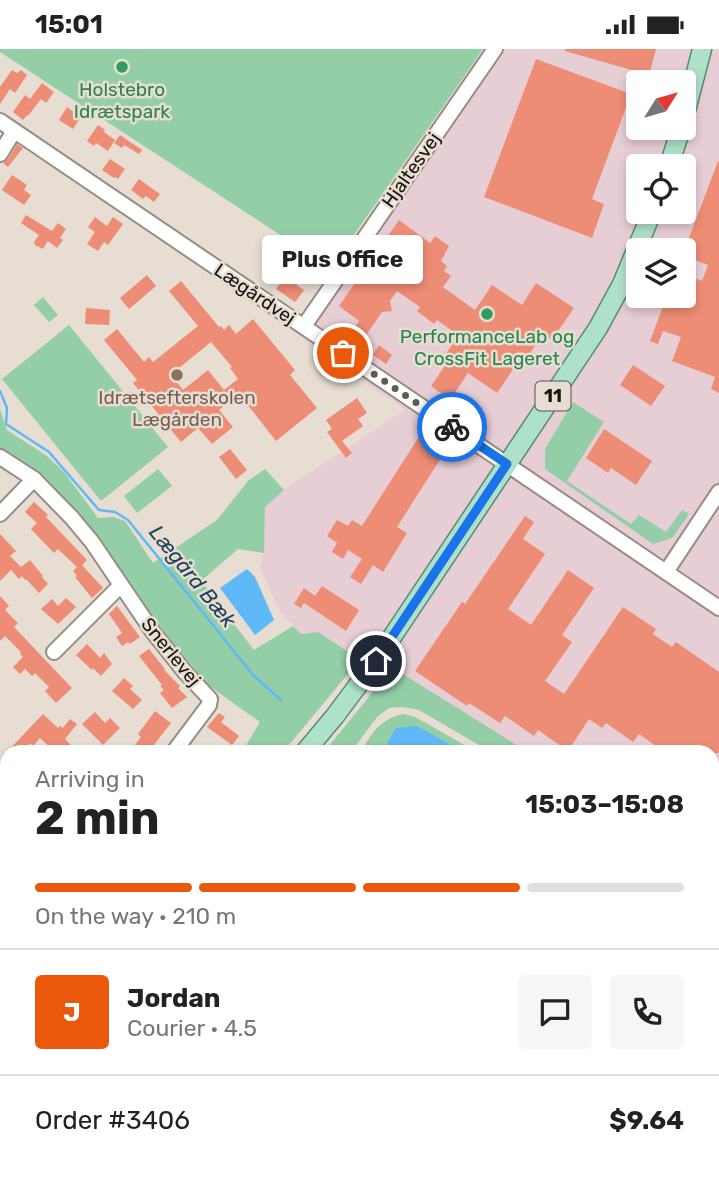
<!DOCTYPE html>
<meta charset="utf-8">
<style>
body{margin:0;font-family:Rubik,sans-serif;background:#f6f6f6;color:#222;height:100vh;display:flex;flex-direction:column;font-size:26px;white-space:nowrap}
*{box-sizing:border-box;margin:0}
p{font-size:23px;color:#767676}
.icon{flex:none;width:38px;height:38px;fill:none;stroke:currentColor;stroke-width:2;stroke-linecap:round;stroke-linejoin:round}
.map{position:relative;flex:1;overflow:hidden}
.details{position:absolute;left:0px;top:696px;width:719px;height:436px;display:flex;flex-direction:column;background:#fff;border-radius:21px 21px 0 0;box-shadow:0 4px 10px #0003}
.details>*{flex:none}
.needle{width:46px;rotate:53deg}
.controls{position:absolute;left:626px;top:21px;display:grid;gap:14px}
.controls a{display:grid;place-items:center;width:70px;height:70px;border-radius:7px;background:#fff;box-shadow:0 4px 10px #0003;font-size:35px}
.pin{position:absolute;display:grid;place-items:center;width:60px;height:60px;color:#fff;margin:-30px;border:4px solid #fff;border-radius:50%;box-shadow:0 2px 7px #0007}
.courier{position:absolute;display:grid;place-items:center;width:70px;height:70px;margin:-35px;border:5px solid #1a73e8;border-radius:50%;background:#fff;color:#222;box-shadow:0 2px 9px #0007}
.bubble{position:absolute;height:49px;border-radius:7px;background:#fff;box-shadow:0 4px 10px #0003;font-size:23px;font-weight:700;line-height:49px;text-align:center}
.summary em{font-style:normal;font-weight:700}
.summary div{display:flex;flex-direction:column-reverse}
.summary{display:flex;align-items:center;justify-content:space-between;height:119px;padding:0 35px}
h1{font-size:46px;font-weight:700;line-height:52px}
.bar{display:grid;grid-template-columns:repeat(4,1fr);gap:10px 7px;align-content:center;height:84px;padding:0 35px}
.bar i{height:9px;border-radius:5px;background:#e0e0e0}
.bar .on{background:#ea580c}
.bar p{grid-column:span 4}
.line{display:flex;align-items:center;gap:18px;padding:0 35px;border-top:2px solid #e0e0e0}
.line div{flex:1}
.round{display:grid;place-items:center;flex:none;width:74px;height:74px;border-radius:7px;background:#f6f6f6}
.status{display:flex;justify-content:space-between;align-items:center;height:49px;padding:0 35px;background:#fff;direction:ltr}
.status svg{height:19px;fill:currentColor}
.map>svg:first-child{display:block}
.industrial{fill:#e7ced4;fill-rule:evenodd}
.green{fill:#93cea6}
.water{fill:#5eb9f6}
.lines{fill:none;stroke-linecap:round;stroke-linejoin:round}
.stream{stroke:#5eb9f6;stroke-width:2.5}
.building{fill:#ee8d75;fill-rule:evenodd}
.minor-casing{stroke:#968d82;stroke-width:18}
.major-casing{stroke:#568c72;stroke-width:21}
.minor{stroke:#fff;stroke-width:14}
.major{stroke:#aee1ca;stroke-width:18}
.done{stroke:#605a53;stroke-width:7;stroke-dasharray:0 12.6}
.route{stroke:#1a73e8;stroke-width:9}
.leisure-dot{fill:#2e9e5b;stroke:#e7ddd2;stroke-width:2.5}
.education-dot{fill:#8d6e63;stroke:#e7ddd2;stroke-width:2.5}
.labels{text-anchor:middle;dominant-baseline:central;stroke-width:5;stroke-linejoin:round;paint-order:stroke}
.shield{fill:#e7ddd2;stroke:#55504a;stroke-width:2}
.shield-label{font-size:18px;font-weight:bold;fill:#17130f}
.leisure-label{font-size:19px;fill:#27864d;stroke:#e7ddd2}
.street-label{font-size:19px;fill:#17130f;stroke:#e7ddd2}
.education-label{font-size:19px;fill:#785e54;stroke:#e7ddd2}
.water-label{font-size:21px;font-style:italic;fill:#1c425b;stroke:#e7ddd2}
</style>
<div class="status"><b>15:01</b><svg viewBox="0 0 49 12"><path d="M0 12V9h3v3zM5 12V6h3v6zM10 12V3h3v9zM15 12V0h3v12zM26 1h20v11H26zM47 4h2v5h-2z"/></svg></div>
<div class="map">
<svg width="719" height="1132" viewBox="0 0 719 1132">
<rect width="100%" height="100%" fill="#e7ddd2"/>
<!-- industrial -->
<path class="industrial" d="M506 0H719V754L712 751V704L528 703 368 604 347 602 318 583 301 585 281 564 260 519 264 504 265 458 284 441 405 361 304 292ZM639 33H684V79H639ZM639 117H684V163H639ZM639 201H684V247H639Z"/>
<!-- green -->
<g class="green">
<path d="M0 0H483L331 219 0 3Z"/>
<path d="M43 248 58 266 49 273 34 256Z"/>
<path d="M69 276 168 398 101 452 2 330Z"/>
<path d="M573 353 604 373 567 432 631 475 639 466 666 483 682 461 689 465 672 489 653 495 545 420V400Z"/>
<path d="M0 360 7 381 47 407 64 423 98 469 113 468 125 472 153 514 217 471 248 432 265 420 284 441 265 458 264 504 238 500 201 532 254 601 293 577 301 585 318 583 347 602 352 620 283 703H242L260 673 208 636 171 592 94 485 57 443 0 399Z"/>
<path d="M158 420 172 437 137 464 124 447Z"/>
<path d="M390 617 528 703H491L419 661 403 658 389 659 377 668 351 703H324L372 644Z"/>
<path d="M403 665 415 668 477 703H431L450 701 385 698 386 703 359 704C375 682 377 672 403 665Z"/>
<path d="M7 1080V1125H299L296 1132H0V1090Z"/>
<path d="M487 1125H514V1132H485Z"/>
</g>
<!-- water -->
<g class="water">
<path d="M247 520 255 528 274 571 255 586 220 539Z"/>
<path d="M417 677 451 696V701L431 704 386 703 385 698 396 679Z"/>
<path d="M712 776 719 779V825L712 823Z"/>
</g>
<g class="lines">
<!-- stream -->
<g class="stream">
<path d="M0 342 7 359 6 375 49 403 99 461 115 463 128 471 254 627 281 651"/>
<path d="M712 843H719"/>
</g>
</g>
<!-- building -->
<g class="building">
<path d="M565 0H656L649 26 565 2Z"/>
<path d="M536 10 631 45 592 150 604 155 592 189 484 148Z"/>
<path d="M12 21 17 24 21 21 27 26 15 44 10 40 0 55V38Z"/>
<path d="M42 34 54 43 46 54 41 50 28 67 27 66 23 71 13 63 25 46 30 50Z"/>
<path d="M67 58 81 68 73 80 59 71Z"/>
<path d="M98 76 105 81 104 83 115 91 108 102 96 94 94 97 87 92Z"/>
<path d="M120 86 142 101 139 105 124 96 122 99 114 94Z"/>
<path d="M17 95 23 99 8 118 3 114 8 110Z"/>
<path d="M110 110 125 120 118 130 115 128 114 129 102 121Z"/>
<path d="M718 112 719 113V344L711 340 715 328 672 312 681 288 663 282 658 295 650 292 667 247H684V225L702 232 708 216 684 207V202Z"/>
<path d="M12 126 27 136 24 141 31 146 24 156 2 141Z"/>
<path d="M139 130 160 145 154 153 146 147 143 150 131 141Z"/>
<path d="M26 166 52 182 58 174 66 180 60 189 63 191 57 199 48 192 43 200 35 196 34 193 39 186 21 174Z"/>
<path d="M95 168 107 177 113 168 123 175 108 196 104 193 98 202 87 195 95 183 88 178Z"/>
<path d="M399 171 430 194 435 187 449 197 441 212 447 217 444 222 451 227 443 238 475 261 492 236 522 256 536 234 574 259 552 291 543 285 528 307 524 304 497 344 468 324 450 351 431 337 449 311 444 308 458 286 437 271 434 275 417 262 420 258 397 242 390 252 392 262 382 263 360 295 348 287 359 272 339 257Z"/>
<path d="M147 226 156 237 129 260 120 249Z"/>
<path d="M285 228 304 241 295 253 276 240Z"/>
<path d="M181 232 219 278 221 277 224 281 229 276 236 285 253 270 295 321 290 326 317 359 276 392 239 345 219 361 233 378 212 395 198 379 181 393 133 334 137 331 104 291 117 280 144 313 149 308 153 313 198 277 169 242ZM211 293 232 318 230 319 238 330 224 341 208 321 183 341 173 328 181 321 179 319Z"/>
<path d="M86 259 110 261 109 276 85 275Z"/>
<path d="M379 296 392 306 386 315 373 306Z"/>
<path d="M633 316 665 337 651 357 620 336Z"/>
<path d="M357 349 367 364 358 370 363 377 342 392 352 404 346 409 327 383 332 380 326 371Z"/>
<path d="M604 380 652 412 636 436 611 419 608 424 586 409Z"/>
<path d="M420 386 432 394 428 400 441 409 397 478 407 484 383 523 373 516 361 535 350 528 362 510 348 501 343 510 332 503 337 494 327 487 337 471 348 477 352 471 362 477Z"/>
<path d="M230 400 247 421 236 430 219 408Z"/>
<path d="M34 453 48 466 46 468 87 511 82 516 103 539 92 549 75 528 77 527 73 522 77 518 58 500 54 504 31 480 37 474 25 463Z"/>
<path d="M525 467 534 473 523 490 545 505 508 560 531 576 568 521 594 539 562 586 572 593 545 632 564 645 623 558 656 580 653 585 672 598 676 593 719 623V704H666L639 685 633 693 606 674 602 679 589 670 568 702 538 681 534 687 505 667 500 674 469 654 467 657 415 622 462 553 465 555Z"/>
<path d="M0 485 16 502 10 507 21 518 30 511 43 527 42 528 48 535 39 544 26 530 25 531 22 527 19 530 11 521 0 532Z"/>
<path d="M322 537 359 561 346 582 304 554 301 559 294 555 304 539 315 547Z"/>
<path d="M0 547 9 557 5 561 18 574 14 578 72 639 56 654 45 642 49 638 35 624 32 627 25 620 20 625 13 618 23 608 20 605 21 603 5 587 0 592Z"/>
<path d="M66 549 76 558 58 575 41 560 52 550 58 557Z"/>
<path d="M117 557 140 588 130 595 128 593 122 597 116 588 122 584 109 565Z"/>
<path d="M87 595 100 609 104 604 112 615 101 627 93 619 92 621 76 606Z"/>
<path d="M149 600 165 620 164 621 180 637 178 639 187 648 172 659 160 644 164 641 160 637 162 636 139 607Z"/>
<path d="M124 629 133 637 130 640 142 651 133 660 112 642Z"/>
<path d="M155 662 171 674 153 697 152 696 146 704H129L141 688 138 685Z"/>
<path d="M95 663 105 674 110 669 120 679 103 696 82 675Z"/>
<path d="M219 664 225 668 221 673 239 687 232 696 207 678Z"/>
<path d="M43 665 58 679 60 677 63 679 70 670 77 675 65 690 78 704H56L40 689 33 697 30 694 21 704H6Z"/>
</g>
<g class="lines">
<!-- minor casing -->
<g class="minor-casing">
<g id="minor">
<path d="M0 72 719 559"/>
<path d="M0 105 14 82"/>
<path d="M304 277 495 0"/>
<path d="M0 408 34 430 72 469 92 493 153 583 184 622 210 650 209 656 173 704"/>
<path d="M0 465 34 430"/>
<path d="M666 523 719 443"/>
<path d="M54 603 121 536"/>
<path d="M0 747 7 740"/>
<path d="M712 896 719 897"/>
<path d="M0 897 7 904"/>
<path d="M712 959 719 961"/>
<path d="M712 1015 719 1016"/>
<path d="M349 1125 350 1132"/>
<path d="M381 1125 397 1132"/>
<path d="M581 1125V1132"/>
<path d="M669 1132 670 1125"/>
</g>
</g>
<!-- major casing -->
<g class="major-casing">
<g id="major">
<path d="M684 69 702 0"/>
<path d="M669 117 681 79"/>
<path d="M304 704 335 667 376 612 598 279 622 235 652 163"/>
<path d="M0 1023 7 1015"/>
<path d="M0 1045 7 1038"/>
</g>
</g>
<!-- minor -->
<use href="#minor" class="minor"/>
<!-- major -->
<use href="#major" class="major"/>
</g>
<g class="lines">
<!-- done -->
<path class="done" d="M343 304 452 378"/>
<!-- route -->
<path class="route" d="M376 612 507 415 452 378"/>
</g>
<!-- markers -->
<g class="leisure-dot">
<circle cx="122" cy="18" r="7"/>
<circle cx="487" cy="265" r="7"/>
</g>
<circle class="education-dot" cx="177" cy="326" r="7"/>
<g class="labels">
<!-- shield labels -->
<rect class="shield" x="535.5" y="332.5" width="35" height="29" rx="5"/>
<g class="shield-label">
<text x="553" y="347">11</text>
</g>
<!-- leisure labels -->
<g class="leisure-label">
<text x="122" y="40">Holstebro<tspan x="122" dy="22">Idrætspark</tspan></text>
<text x="487" y="287">PerformanceLab og<tspan x="487" dy="22">CrossFit Lageret</tspan></text>
</g>
<!-- street labels -->
<g class="street-label">
<text transform="translate(411 121) rotate(-55)">Hjaltesvej</text>
<text transform="translate(255 245) rotate(34)">Lægårdvej</text>
<text transform="translate(171 603) rotate(51)">Snerlevej</text>
</g>
<!-- education labels -->
<g class="education-label">
<text x="177" y="348">Idrætsefterskolen<tspan x="177" dy="22">Lægården</tspan></text>
</g>
<!-- water labels -->
<g class="water-label">
<text transform="translate(193 527) rotate(51)">Lægård Bæk</text>
</g>
</g>
</svg>
<div class="controls">
<a><svg class="needle" viewBox="-14 -14 28 28"><path d="M0-13l5 13h-10z" fill="#e53935"/><path d="M0 13l5-13h-10z" fill="#767676"/></svg></a>
<a><svg class="icon" aria-label="locate" viewBox="0 0 24 24"><circle cx="12" cy="12" r="6"/><path d="M12 2v4M12 18v4M2 12h4M18 12h4"/></svg></a>
<a><svg class="icon" aria-label="layers" viewBox="0 0 24 24"><path d="M12 4l9 5-9 5-9-5zM3 14l9 5 9-5"/></svg></a>
</div>
<div class="pin" style="left:343px;top:304px;background:#ea580c"><svg class="icon" aria-label="bag" viewBox="0 0 24 24"><path d="M5 8h14l-1 12H6zM9 8a3 3 0 0 1 6 0"/></svg></div>
<div class="pin" style="left:376px;top:612px;background:#1f2937"><svg class="icon" aria-label="home" viewBox="0 0 24 24"><path d="M3 11l9-7 9 7M6 9v11h12V9"/></svg></div>
<div class="courier" style="left:452px;top:378px"><svg class="icon" aria-label="bike" viewBox="0 0 24 24"><circle cx="6" cy="16" r="4"/><circle cx="18" cy="16" r="4"/><path d="M6 16l4-8h5l3 8M10 8l3 8H6M13 5h3"/></svg></div>
<div class="bubble" style="left:262px;top:186px;width:161px">Plus Office</div>
<section class="details">
<div class="summary"><div><h1>2 min</h1><p>Arriving in</p></div><em>15:03–15:08</em></div>
<div class="bar"><i class="on"></i><i class="on"></i><i class="on"></i><i></i><p>On the way · 210 m</p></div>
<div class="line" style="height:126px"><b class="round" style="background:#ea580c;color:#fff">J</b><div><b>Jordan</b><p>Courier · 4.5</p></div><a class="round"><svg class="icon" aria-label="chat" viewBox="0 0 24 24"><path d="M4 5h16v11H9l-5 4z"/></svg></a><a class="round"><svg class="icon" aria-label="phone" viewBox="0 0 24 24"><path d="M5 4h4l2 5-3 2q2 4 5 5l2-3 5 2v4C11 20 4 13 5 4z"/></svg></a></div>
<div class="line" style="height:91px"><div>Order #3406</div><b>$9.64</b></div>
</section>
</div>
